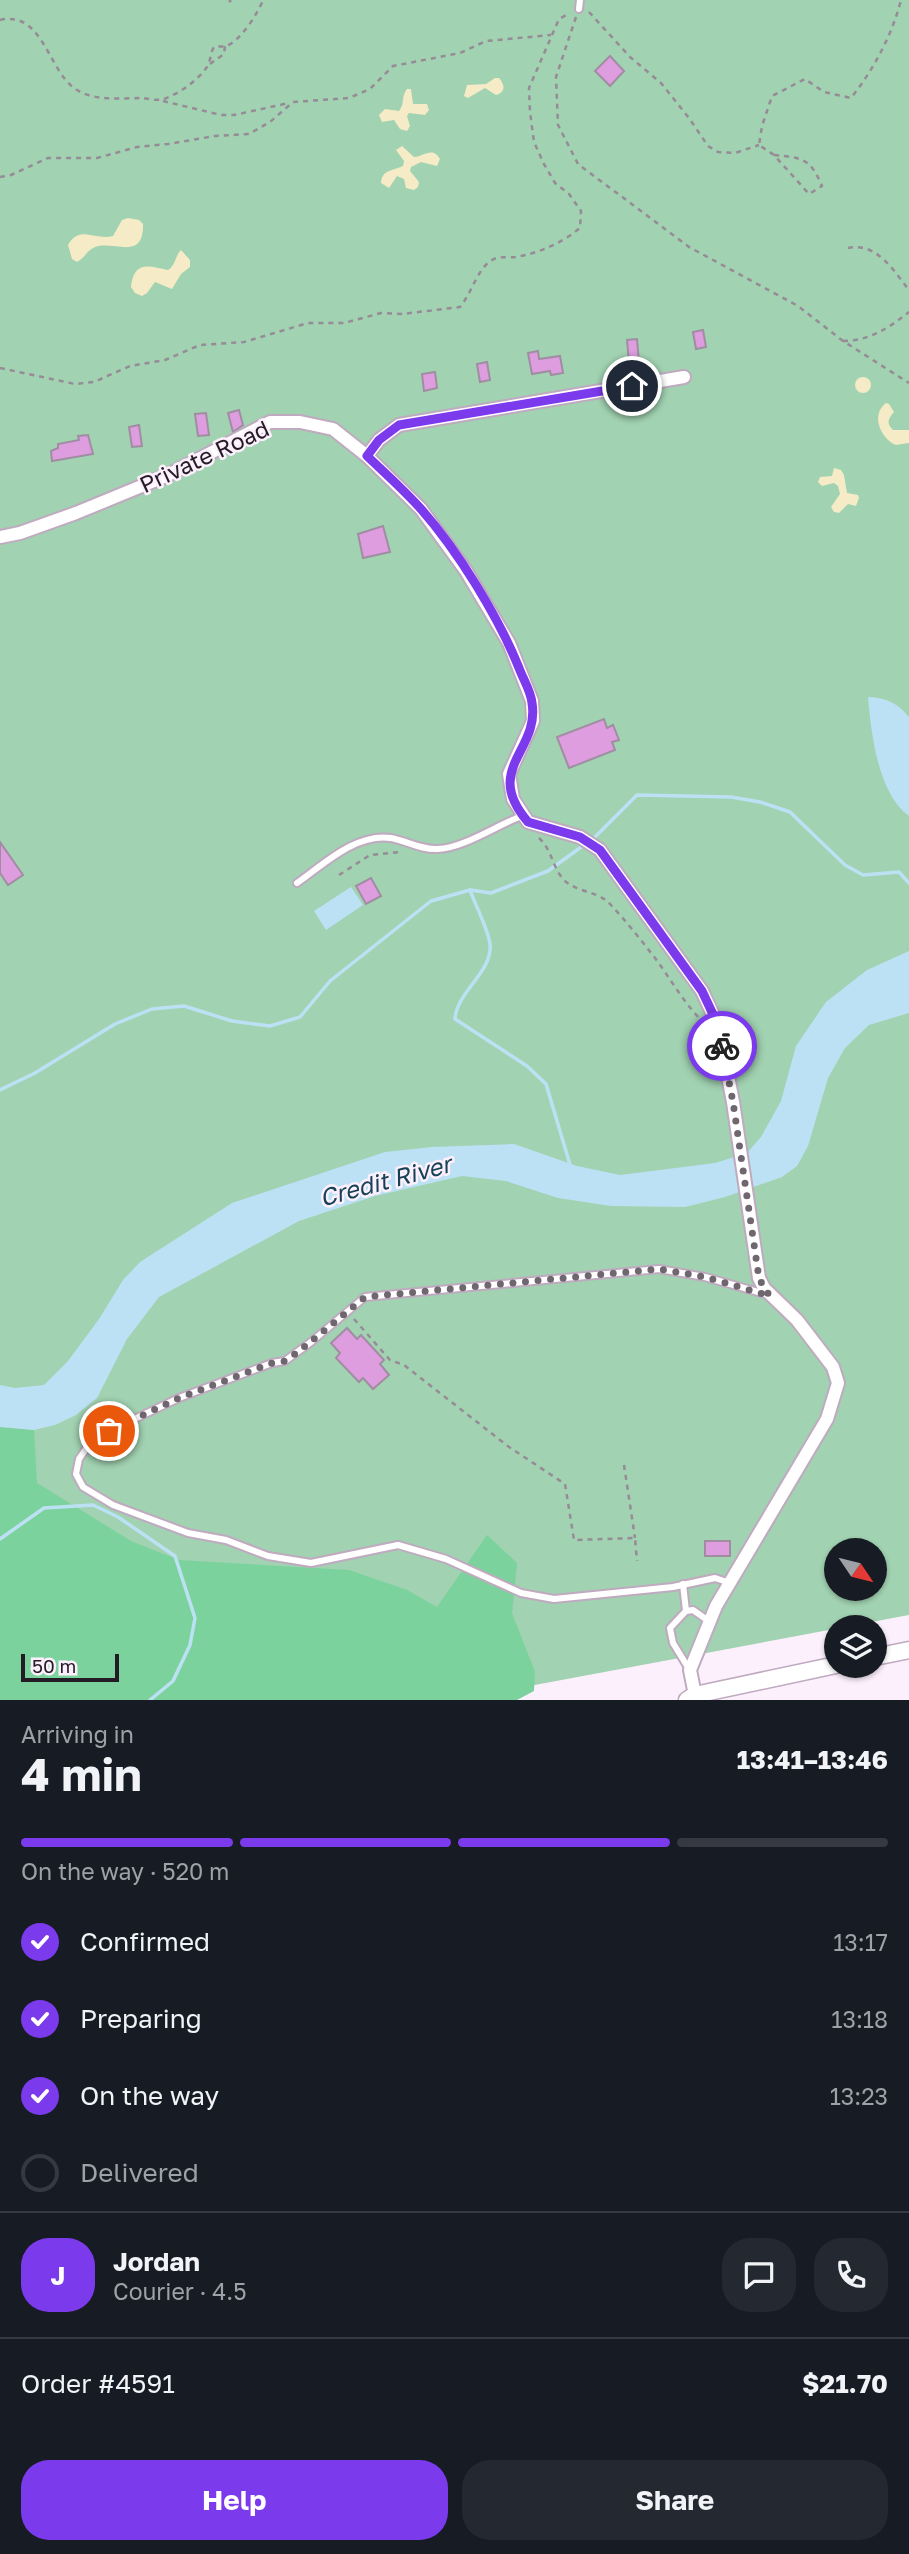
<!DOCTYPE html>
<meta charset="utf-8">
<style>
body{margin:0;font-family:"Golos Text",sans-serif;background:#242831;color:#f1f3f6;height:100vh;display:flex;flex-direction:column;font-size:26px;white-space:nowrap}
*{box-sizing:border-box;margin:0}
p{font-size:23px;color:#9ea1a6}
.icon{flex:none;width:38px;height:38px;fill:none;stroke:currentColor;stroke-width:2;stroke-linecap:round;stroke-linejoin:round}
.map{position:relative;height:1700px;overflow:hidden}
.side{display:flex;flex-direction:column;background:#171b24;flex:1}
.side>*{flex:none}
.needle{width:46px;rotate:125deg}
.controls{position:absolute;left:824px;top:1538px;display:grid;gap:14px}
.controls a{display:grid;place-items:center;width:63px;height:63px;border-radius:50%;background:#171b24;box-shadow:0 2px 5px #0004;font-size:35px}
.scale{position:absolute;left:21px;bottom:18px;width:98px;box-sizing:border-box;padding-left:7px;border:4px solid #241c24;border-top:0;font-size:19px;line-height:24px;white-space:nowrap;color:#241c24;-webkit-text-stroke:5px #fdf0fd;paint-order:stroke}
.pin{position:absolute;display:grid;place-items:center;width:60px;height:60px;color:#fff;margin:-30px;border:4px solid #fff;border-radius:50%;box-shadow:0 2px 7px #0007}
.courier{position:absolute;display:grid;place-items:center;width:70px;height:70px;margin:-35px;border:5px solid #7c3aed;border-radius:50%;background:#fff;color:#222;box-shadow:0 2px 9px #0007}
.head em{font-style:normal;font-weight:700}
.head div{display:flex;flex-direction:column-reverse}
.head{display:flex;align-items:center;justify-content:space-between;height:119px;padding:0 21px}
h1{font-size:46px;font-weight:700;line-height:52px}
.bar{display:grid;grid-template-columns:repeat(4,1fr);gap:10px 7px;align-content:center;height:84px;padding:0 21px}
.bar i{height:9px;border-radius:5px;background:#363941}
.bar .active{background:#7c3aed}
.bar p{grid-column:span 4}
.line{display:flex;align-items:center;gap:18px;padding:0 21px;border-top:2px solid #363941}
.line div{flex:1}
.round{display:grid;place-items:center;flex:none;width:74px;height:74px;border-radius:28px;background:#242831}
ol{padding:0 21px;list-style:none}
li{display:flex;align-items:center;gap:21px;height:77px}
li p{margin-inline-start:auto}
li .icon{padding:7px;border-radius:50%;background:#7c3aed;color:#fff;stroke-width:4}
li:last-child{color:#9ea1a6}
li i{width:38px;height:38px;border:4px solid #363941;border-radius:50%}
.action{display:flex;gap:14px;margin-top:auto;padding:14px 21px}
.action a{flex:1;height:80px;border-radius:28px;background:#7c3aed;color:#fff;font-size:28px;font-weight:700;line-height:80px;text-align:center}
.action a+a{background:#242831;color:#f1f3f6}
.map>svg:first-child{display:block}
.green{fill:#a1d2b1;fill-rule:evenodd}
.forest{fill:#7cd29c}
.sand{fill:#f5ebc6}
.water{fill:#bde1f4}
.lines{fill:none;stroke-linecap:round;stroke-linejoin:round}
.stream{stroke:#bde1f4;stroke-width:3.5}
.building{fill:#dd9ddf;stroke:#a18da2;stroke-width:2}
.service-casing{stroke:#bfaabf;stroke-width:10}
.minor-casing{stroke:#bfaabf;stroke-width:16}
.tertiary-casing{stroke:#bfaabf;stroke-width:19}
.path{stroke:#968b96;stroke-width:2.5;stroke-dasharray:5 5;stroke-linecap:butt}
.service{stroke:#fff;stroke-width:6}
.minor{stroke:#fff;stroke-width:12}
.tertiary{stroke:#fff;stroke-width:16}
.done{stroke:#706670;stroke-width:7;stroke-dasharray:0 12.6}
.route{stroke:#7c3aed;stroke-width:9}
.labels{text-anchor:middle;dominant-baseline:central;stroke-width:5;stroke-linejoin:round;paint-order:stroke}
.street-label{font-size:23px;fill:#241c24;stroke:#fdf0fd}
.water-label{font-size:24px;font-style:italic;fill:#164256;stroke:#fdf0fd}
</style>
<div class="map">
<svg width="909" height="1700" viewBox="0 0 909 1700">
<rect width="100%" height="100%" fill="#fdf0fd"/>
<!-- green -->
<path class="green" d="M0 0H909V1615L455 1700H0ZM836 1550H875V1589H836Z"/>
<!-- forest -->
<path class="forest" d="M0 1427 34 1430 37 1483 131 1541 179 1560 349 1570 407 1590 437 1607 487 1535 517 1563 512 1613 535 1672 534 1691 517 1700H0Z"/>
<!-- sand -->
<g class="sand">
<path d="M495 78H499C505 85 506 92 496 95L485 88 468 98 464 96 467 85 486 84Z"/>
<path d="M407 89H411L413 104H427L429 110 425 115 409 113 407 116 410 126 407 131 400 129 394 120 382 122 379 115 385 109 399 111C405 104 401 96 407 89Z"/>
<path d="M402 146 414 157C424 156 433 146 440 159L437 166 421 162 411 167 410 171 419 182 418 187 414 190 406 188 404 179 397 176 389 188 381 183C382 169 393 171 403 166L404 161 396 150Z"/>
<path d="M128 218 139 220 143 224C144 262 114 240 95 247 87 250 85 258 77 262L72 259 68 245C79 224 96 241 113 236L122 220Z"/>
<path d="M181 250 190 260V267L181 274 172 289 155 282 147 293 142 296 135 293 131 287C134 260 149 266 168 270 176 265 175 256 181 250Z"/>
<circle cx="863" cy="385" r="8"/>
<path d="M886 403 889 404 894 412C888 419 886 423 893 430H909V443L896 445C881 439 870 415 886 403Z"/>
<path d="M834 468 841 470 844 475 847 493 858 495 859 498 856 506 848 504 839 513 834 512 831 507 840 494 838 486 834 483 822 486 818 482 820 477 832 476Z"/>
</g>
<!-- water -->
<g class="water">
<path d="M868 697C887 698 897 703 909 717V816C878 794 871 733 868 697Z"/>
<path d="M351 887 363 905 326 930 314 911Z"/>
<path d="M909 951V1013L869 1025 845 1048 828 1078 808 1146 797 1166 782 1177 725 1197 685 1207 611 1206 558 1198 506 1181 462 1176 375 1196 299 1221 159 1297 127 1339 97 1398 76 1415 55 1425 34 1430 0 1427V1385L15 1388 44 1385 68 1361 99 1319 123 1280 140 1262 232 1203 385 1152 432 1147 514 1144 577 1166 620 1175 715 1163 747 1153 761 1137 781 1101 796 1046 826 1002 867 970Z"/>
</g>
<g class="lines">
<!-- stream -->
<g class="stream">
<path d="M470 890C476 907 487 926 490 944 493 972 457 991 455 1019L527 1066 546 1084 571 1168"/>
<path d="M0 1090 35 1073 115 1024 152 1009 184 1006 232 1021 270 1026 300 1017 330 981 431 901 470 890 491 893 548 871 595 837 637 795 731 797 760 802 790 812 845 865 863 875 899 872 909 883"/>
<path d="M0 1539 44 1508 93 1505 118 1517 175 1556 195 1618 190 1645 173 1681 150 1700"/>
</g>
</g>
<!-- building -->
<g class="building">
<path d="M610 56 624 71 610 86 595 71Z"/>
<path d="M703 330 706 347 696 349 693 332Z"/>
<path d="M637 339 639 362 629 363 627 340Z"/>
<path d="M538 351 539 359 560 356 563 373 551 375 550 371 532 374 528 353Z"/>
<path d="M487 362 490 380 480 382 477 364Z"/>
<path d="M435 372 437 388 424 391 422 374Z"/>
<path d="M239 410 243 425 233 432 228 413Z"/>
<path d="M206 413 209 435 198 436 195 414Z"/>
<path d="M139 425 142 446 132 447 129 427Z"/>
<path d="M88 435 93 454 52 461 51 451 58 448V444L79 440 78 436Z"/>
<path d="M383 526 390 552 363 558 358 534Z"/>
<path d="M604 719 607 728 613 725 619 740 612 742 615 750 569 768 557 737Z"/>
<path d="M0 842 23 875 8 885 0 873Z"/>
<path d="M371 878 381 896 366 904 356 886Z"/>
<path d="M347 1328 357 1339 361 1335 384 1360 380 1364 389 1375 373 1389 363 1378 359 1382 336 1358 340 1353 331 1343Z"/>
<rect x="705" y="1541" width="25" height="15"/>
</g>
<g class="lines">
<!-- service casing -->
<g class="service-casing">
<g id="service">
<path d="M579 9 580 0"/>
<path d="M297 883C324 864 356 833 391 838 407 841 421 850 438 849 464 848 497 825 522 816"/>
<path d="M730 1583 715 1578 673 1587 554 1599 521 1593 446 1559 398 1545 311 1563 268 1556 226 1540 188 1533 113 1505 83 1487 76 1474 79 1459 88 1446 109 1431 179 1398 272 1363 285 1361 311 1342 365 1297 659 1269 705 1277 765 1294"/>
<path d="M683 1584 686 1611"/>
<path d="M689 1669 673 1643 670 1628 686 1611 693 1610 710 1622"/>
</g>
</g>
<!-- minor casing -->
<g class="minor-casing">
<g id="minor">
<path d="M367 456 379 440 399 425 684 377"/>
<path d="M0 537 20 533 76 513 166 476 270 422H300L333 429 367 456 421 509 466 571 509 643 532 701 533 721 509 774 513 799 528 822 580 837 600 850 702 991 718 1025 733 1102 759 1278 764 1288 797 1320 833 1367 838 1383 827 1419 716 1606 690 1670 695 1695"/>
</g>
</g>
<!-- tertiary casing -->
<g class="tertiary-casing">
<g id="tertiary">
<path d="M875 1657 909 1650"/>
<path d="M687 1700 695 1695 836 1665"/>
</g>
</g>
<!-- path -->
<g class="path">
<path d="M229 2 231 0"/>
<path d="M589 12 630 57 661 83 689 118 708 146 718 152 735 153 759 145"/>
<path d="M576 17 556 77 558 125 578 164 689 247 798 306 843 341 909 383"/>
<path d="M0 20C42 10 48 69 74 88 93 102 120 98 143 98 149 99 157 101 164 99 180 93 197 81 207 67 211 61 210 53 214 47 218 46 222 47 226 46 240 42 258 13 263 0"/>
<path d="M210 64 224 54 225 46"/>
<path d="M163 101 221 115H234L289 103"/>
<path d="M774 155C803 158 810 158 822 186L809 194 774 155 759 145 762 126 772 96 805 79 824 92 851 98C874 69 892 35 901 0"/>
<path d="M0 177 11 175 48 158H97L137 147 168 144 215 136 249 134 270 122 293 102 349 98 370 89 393 66 460 53 486 41 551 35"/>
<path d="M848 248C877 242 893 270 909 290"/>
<path d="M843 341C869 341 889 328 909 312"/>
<path d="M0 368 75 384 94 382 130 366 165 360 200 345 244 342 308 323H344L381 313 402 314 460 307C472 293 478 266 494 259 500 256 509 258 516 257 539 253 562 243 580 228L581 211 569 194 555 183 544 164 534 142 530 112 529 88 559 19 570 13"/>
<path d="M539 838C552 850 552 866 563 879 576 893 597 890 610 904 626 921 641 940 655 958 670 978 682 1000 700 1019"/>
<path d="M339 875 370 855 400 852"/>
<path d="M354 1319 390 1360 404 1365 509 1447 565 1484 574 1540 635 1538 637 1561"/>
<path d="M624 1465 635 1538"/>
</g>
<!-- service -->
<use href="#service" class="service"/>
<!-- minor -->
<use href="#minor" class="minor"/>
<!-- tertiary -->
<use href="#tertiary" class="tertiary"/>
</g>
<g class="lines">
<!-- done -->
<path class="done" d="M109 1431 179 1398 272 1363 285 1361 298 1352 365 1297 659 1269 705 1277 770 1296 764 1288 759 1278 733 1102 722 1046"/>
<!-- route -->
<path class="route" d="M632 386 399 425 379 440 367 456C385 473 404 490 421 509 458 551 498 616 519 668 523 679 531 691 532 703 540 751 482 769 528 822L580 837 600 850 702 991 718 1025 722 1046"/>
</g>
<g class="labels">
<!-- street labels -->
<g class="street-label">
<text transform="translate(204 456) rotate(-25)">Private Road</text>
</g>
<!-- water labels -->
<g class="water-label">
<text transform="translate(385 1180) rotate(-15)">Credit River</text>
</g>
</g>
</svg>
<div class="controls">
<a><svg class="needle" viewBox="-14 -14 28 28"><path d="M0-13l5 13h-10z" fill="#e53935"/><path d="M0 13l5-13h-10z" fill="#9ea1a6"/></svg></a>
<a><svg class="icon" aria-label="layers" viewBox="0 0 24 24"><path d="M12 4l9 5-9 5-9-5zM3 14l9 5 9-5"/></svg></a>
</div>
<div class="scale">50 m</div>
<div class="pin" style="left:109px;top:1431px;background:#ea580c"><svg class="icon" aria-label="bag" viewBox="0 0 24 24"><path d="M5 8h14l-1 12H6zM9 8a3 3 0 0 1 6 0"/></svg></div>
<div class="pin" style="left:632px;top:386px;background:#1f2937"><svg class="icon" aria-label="home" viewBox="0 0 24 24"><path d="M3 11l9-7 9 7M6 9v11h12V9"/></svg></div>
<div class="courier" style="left:722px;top:1046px"><svg class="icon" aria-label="bike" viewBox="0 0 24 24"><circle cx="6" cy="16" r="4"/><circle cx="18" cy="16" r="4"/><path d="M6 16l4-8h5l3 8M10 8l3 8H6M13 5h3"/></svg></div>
</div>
<section class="side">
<div class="head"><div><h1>4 min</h1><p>Arriving in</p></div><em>13:41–13:46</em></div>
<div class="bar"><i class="active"></i><i class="active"></i><i class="active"></i><i></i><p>On the way · 520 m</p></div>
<ol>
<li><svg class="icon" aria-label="check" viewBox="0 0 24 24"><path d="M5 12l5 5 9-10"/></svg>Confirmed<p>13:17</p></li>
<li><svg class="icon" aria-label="check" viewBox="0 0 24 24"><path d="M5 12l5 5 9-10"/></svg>Preparing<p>13:18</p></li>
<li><svg class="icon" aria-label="check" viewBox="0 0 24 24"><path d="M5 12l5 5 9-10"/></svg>On the way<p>13:23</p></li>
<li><i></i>Delivered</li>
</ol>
<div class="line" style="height:126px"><b class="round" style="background:#7c3aed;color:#fff">J</b><div><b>Jordan</b><p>Courier · 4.5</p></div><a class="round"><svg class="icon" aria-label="chat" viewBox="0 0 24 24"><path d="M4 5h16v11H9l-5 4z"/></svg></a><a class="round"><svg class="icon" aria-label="phone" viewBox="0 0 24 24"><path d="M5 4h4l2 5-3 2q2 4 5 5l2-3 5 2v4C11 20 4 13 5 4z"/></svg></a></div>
<div class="line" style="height:91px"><div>Order #4591</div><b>$21.70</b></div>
<div class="action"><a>Help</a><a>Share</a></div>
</section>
